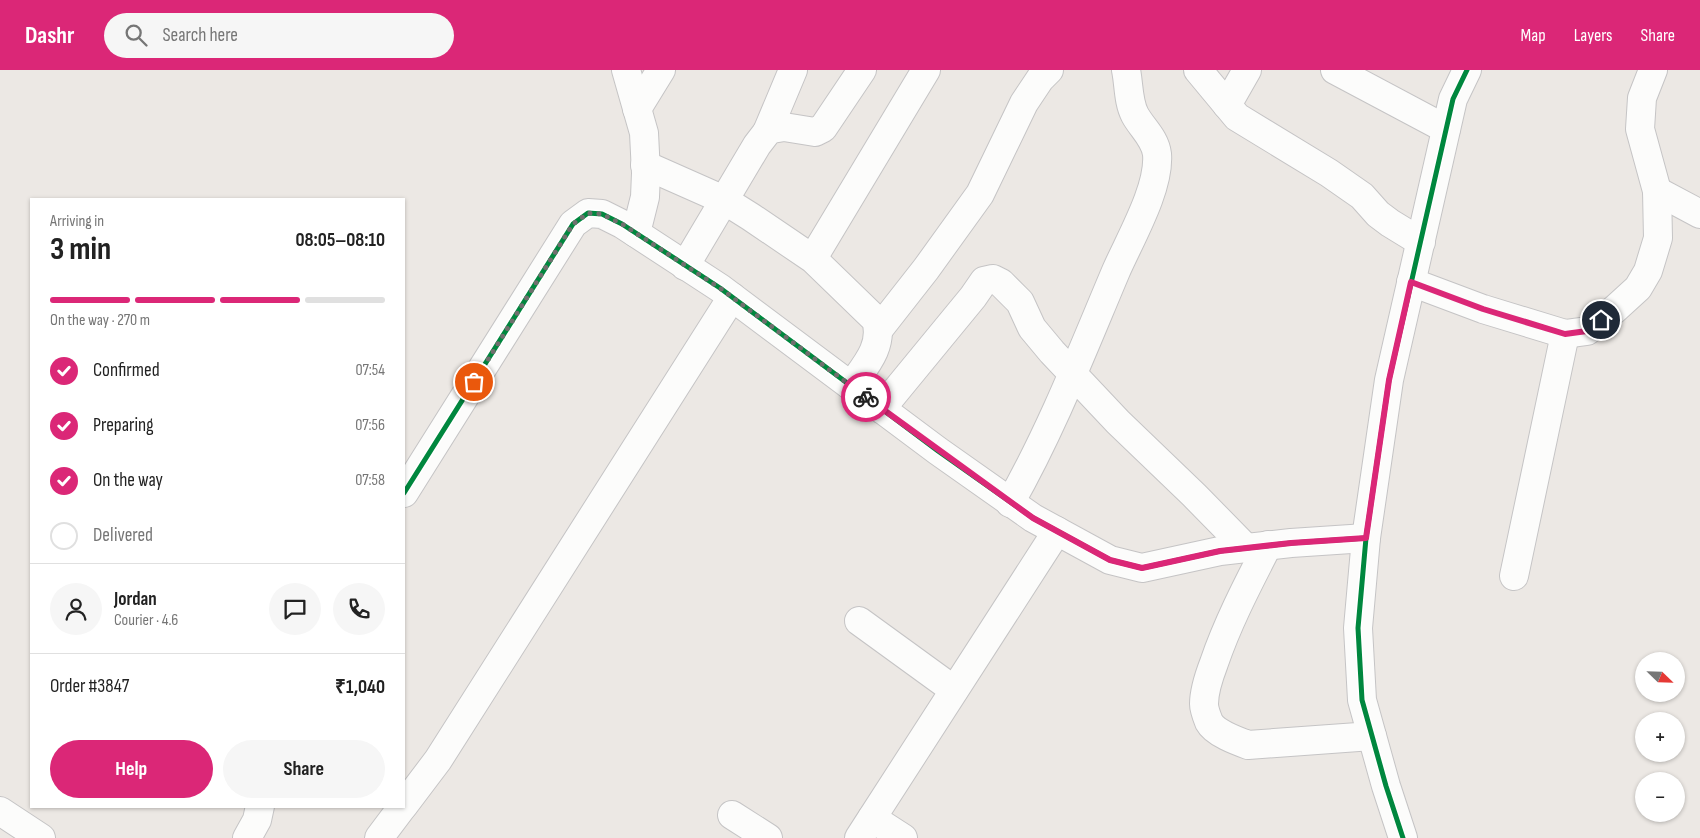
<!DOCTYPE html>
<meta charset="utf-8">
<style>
body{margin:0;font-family:"Sofia Sans Condensed",sans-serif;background:#f6f6f6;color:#222;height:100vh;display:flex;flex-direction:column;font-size:19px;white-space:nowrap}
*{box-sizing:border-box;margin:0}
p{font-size:16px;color:#767676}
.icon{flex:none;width:28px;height:28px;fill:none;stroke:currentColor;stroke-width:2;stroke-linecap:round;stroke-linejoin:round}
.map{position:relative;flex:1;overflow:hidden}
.details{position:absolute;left:30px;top:128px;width:375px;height:610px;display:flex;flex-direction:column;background:#fff;border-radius:0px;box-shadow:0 1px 4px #0004}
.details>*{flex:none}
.needle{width:32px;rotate:113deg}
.tools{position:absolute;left:1635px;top:582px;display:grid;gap:10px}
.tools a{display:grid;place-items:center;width:50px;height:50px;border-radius:50%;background:#fff;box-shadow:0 1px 4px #0004;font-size:25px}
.pin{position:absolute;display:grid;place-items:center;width:42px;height:42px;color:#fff;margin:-21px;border:2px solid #fff;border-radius:50%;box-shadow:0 1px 5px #0007}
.courier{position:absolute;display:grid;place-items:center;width:50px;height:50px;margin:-25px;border:4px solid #db2777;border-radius:50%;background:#fff;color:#222;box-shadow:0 1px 6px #0007}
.overview em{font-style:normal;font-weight:700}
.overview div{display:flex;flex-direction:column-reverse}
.overview{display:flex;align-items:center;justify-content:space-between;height:85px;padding:0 20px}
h1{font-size:32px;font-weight:700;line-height:38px}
.bar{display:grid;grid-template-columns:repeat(4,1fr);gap:8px 5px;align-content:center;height:60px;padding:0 20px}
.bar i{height:6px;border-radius:4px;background:#e0e0e0}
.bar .active{background:#db2777}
.bar p{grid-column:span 4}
.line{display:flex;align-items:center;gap:12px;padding:0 20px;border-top:1px solid #e0e0e0}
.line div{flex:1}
.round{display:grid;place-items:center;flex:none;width:52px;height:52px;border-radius:26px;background:#f6f6f6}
ol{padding:0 20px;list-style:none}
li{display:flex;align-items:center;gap:15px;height:55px}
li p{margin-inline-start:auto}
li .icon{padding:5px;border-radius:50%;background:#db2777;color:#fff;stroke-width:4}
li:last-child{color:#767676}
li i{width:28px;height:28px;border:2px solid #e0e0e0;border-radius:50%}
.cta{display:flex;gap:10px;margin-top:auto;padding:10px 20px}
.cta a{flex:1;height:58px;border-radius:30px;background:#db2777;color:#fff;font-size:20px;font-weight:700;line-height:58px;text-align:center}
.cta a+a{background:#f6f6f6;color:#222}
header{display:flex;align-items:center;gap:30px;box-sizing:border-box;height:70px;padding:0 25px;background:#db2777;color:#fff}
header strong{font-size:24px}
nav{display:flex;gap:28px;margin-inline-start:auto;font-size:18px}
.search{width:350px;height:45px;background:#f6f6f6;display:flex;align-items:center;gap:12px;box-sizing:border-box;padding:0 18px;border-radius:28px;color:#767676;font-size:19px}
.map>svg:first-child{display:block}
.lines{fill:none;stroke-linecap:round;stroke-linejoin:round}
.minor-casing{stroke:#c5c4c5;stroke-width:30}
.minor{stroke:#fcfcfb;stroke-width:28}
.cycleway-casing{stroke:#fff;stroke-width:8}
.cycleway{stroke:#00873e;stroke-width:5}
.done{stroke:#706f6e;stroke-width:5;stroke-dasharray:0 9}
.route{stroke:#db2777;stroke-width:6}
</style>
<header>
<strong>Dashr</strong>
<div class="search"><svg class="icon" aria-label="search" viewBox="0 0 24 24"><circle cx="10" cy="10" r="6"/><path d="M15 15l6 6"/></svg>Search here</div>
<nav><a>Map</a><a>Layers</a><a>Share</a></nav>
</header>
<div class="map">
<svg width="1700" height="768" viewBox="0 0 1700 768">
<rect width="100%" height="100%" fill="#ece8e4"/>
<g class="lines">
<!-- minor casing -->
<g class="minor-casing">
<g id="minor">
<path d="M626 0 644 63 646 103 645 127 636 163"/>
<path d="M1198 0 1237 47 1329 103 1362 126 1378 144 1390 153 1421 172"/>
<path d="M1335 0 1446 59"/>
<path d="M1227 35 1247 0"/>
<path d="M637 39 661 0"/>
<path d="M767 62 793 0"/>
<path d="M645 95 724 130 751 147 813 189 876 250C884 276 865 296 851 316"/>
<path d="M1657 121 1700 144"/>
<path d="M813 188 926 0"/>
<path d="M685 196 757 75 767 62 772 59 784 57 815 62 823 58 862 0"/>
<path d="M1411 212 1483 239 1565 264 1587 261 1615 239 1638 218 1648 201 1658 168 1657 121 1640 59 1642 28 1653 0"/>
<path d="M879 259 926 199 980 124 1024 33 1040 9 1049 0"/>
<path d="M881 339 973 227 984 211 993 209 1001 213 1020 232 1032 258 1052 282 1118 352 1194 425 1246 478"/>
<path d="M404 423 573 154 588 143 602 144 622 154 720 218 938 381 1033 448 1110 490 1142 498 1220 481 1291 473 1366 468"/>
<path d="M1010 433C1052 359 1083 279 1116 201 1130 169 1160 118 1157 84 1155 68 1142 58 1135 45 1128 32 1129 14 1126 0"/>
<path d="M1268 475C1248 514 1228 552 1214 593 1209 606 1204 620 1204 634 1204 639 1207 647 1209 652 1215 663 1237 671 1248 675L1372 666"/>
<path d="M1514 506 1565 264"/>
<path d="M859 551 954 620"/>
<path d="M404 735 438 690 732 227"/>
<path d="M0 741 41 768"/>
<path d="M732 745 768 768"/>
<path d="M872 748 903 768"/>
<path d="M247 768 257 750 260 736"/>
<path d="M379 768 403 736"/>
<path d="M859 768 1057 461"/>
<path d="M1403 768 1386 716 1362 630 1358 558 1366 468 1389 310 1453 29 1467 0"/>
</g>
</g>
<!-- minor -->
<use href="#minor" class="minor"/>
<!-- cycleway casing -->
<g class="cycleway-casing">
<g id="cycleway">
<path d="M404 423 573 154 588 143 602 144 622 154 720 218 938 381 1033 448 1110 490 1142 498 1220 481 1291 473 1366 468"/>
<path d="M1403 768 1386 716 1362 630 1358 558 1366 468 1389 310 1453 29 1467 0"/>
</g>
</g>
<!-- cycleway -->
<use href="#cycleway" class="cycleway"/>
</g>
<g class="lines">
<!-- done -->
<path class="done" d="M474 312 573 154 588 143 602 144 622 154 720 218 866 327"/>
<!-- route -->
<path class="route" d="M866 327 1033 448 1110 490 1142 498 1220 481 1291 473 1366 468 1389 310 1411 212 1483 239 1565 264 1587 261 1601 250"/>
</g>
</svg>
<div class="tools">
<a><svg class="needle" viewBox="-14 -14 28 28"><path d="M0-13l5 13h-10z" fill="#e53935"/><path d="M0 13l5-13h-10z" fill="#767676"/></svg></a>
<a>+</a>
<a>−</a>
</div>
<div class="pin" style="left:474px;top:312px;background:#ea580c"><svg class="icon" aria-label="bag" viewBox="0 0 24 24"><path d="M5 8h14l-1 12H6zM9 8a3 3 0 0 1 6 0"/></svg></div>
<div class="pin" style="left:1601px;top:250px;background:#1f2937"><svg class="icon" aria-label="home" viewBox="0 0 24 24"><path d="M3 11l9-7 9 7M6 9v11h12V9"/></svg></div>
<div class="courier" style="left:866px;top:327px"><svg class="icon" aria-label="bike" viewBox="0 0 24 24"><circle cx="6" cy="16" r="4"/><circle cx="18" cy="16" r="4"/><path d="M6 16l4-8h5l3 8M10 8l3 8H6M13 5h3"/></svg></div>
<section class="details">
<div class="overview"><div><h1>3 min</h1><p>Arriving in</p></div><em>08:05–08:10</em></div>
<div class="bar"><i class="active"></i><i class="active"></i><i class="active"></i><i></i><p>On the way · 270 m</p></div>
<ol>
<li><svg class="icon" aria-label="check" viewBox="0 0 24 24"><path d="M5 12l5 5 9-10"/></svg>Confirmed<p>07:54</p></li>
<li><svg class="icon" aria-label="check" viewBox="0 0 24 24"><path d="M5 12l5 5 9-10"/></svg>Preparing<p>07:56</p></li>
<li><svg class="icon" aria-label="check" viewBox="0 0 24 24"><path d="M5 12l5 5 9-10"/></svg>On the way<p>07:58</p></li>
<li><i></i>Delivered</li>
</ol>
<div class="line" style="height:90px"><a class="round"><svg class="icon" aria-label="person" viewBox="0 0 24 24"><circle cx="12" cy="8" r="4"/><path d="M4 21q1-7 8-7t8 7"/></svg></a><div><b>Jordan</b><p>Courier · 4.6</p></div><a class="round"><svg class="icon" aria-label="chat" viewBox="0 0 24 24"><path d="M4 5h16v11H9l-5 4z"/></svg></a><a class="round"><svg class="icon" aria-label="phone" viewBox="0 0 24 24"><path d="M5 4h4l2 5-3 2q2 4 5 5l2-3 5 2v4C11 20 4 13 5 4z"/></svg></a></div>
<div class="line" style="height:65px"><div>Order #3847</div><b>₹1,040</b></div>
<div class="cta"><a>Help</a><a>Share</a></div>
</section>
</div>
